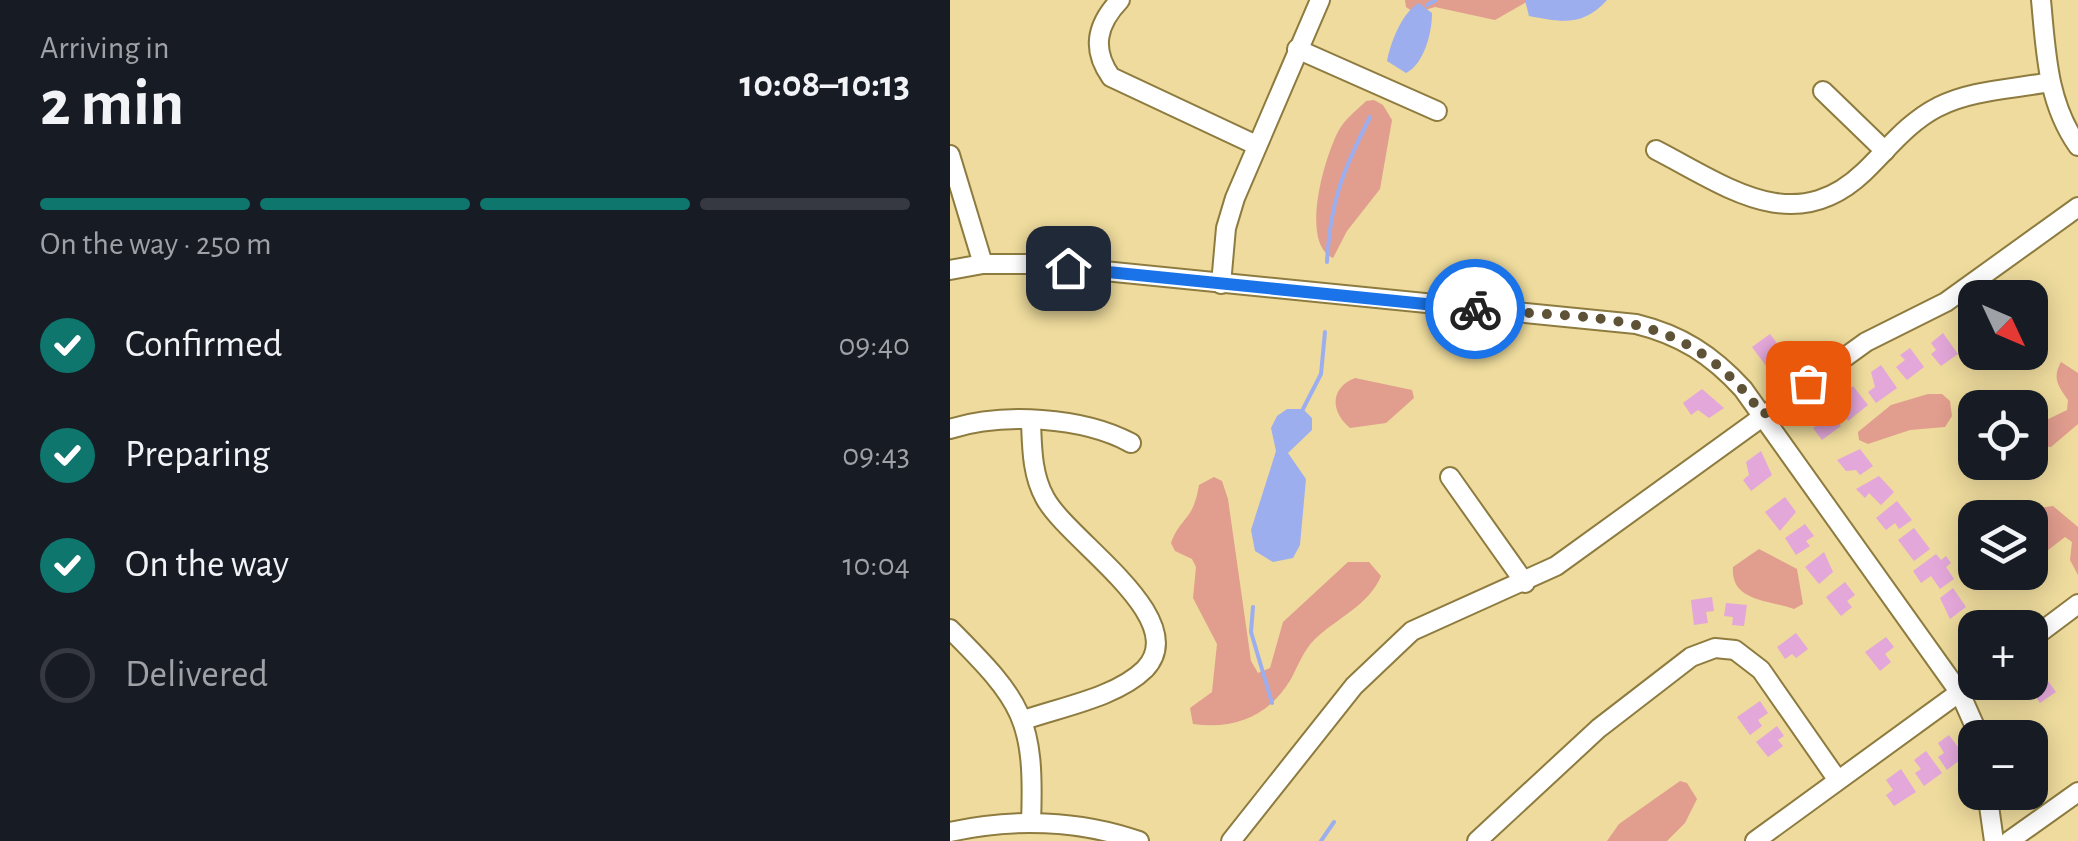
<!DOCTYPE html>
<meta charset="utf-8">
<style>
body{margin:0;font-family:"Alegreya Sans",sans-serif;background:#242831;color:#f1f3f6;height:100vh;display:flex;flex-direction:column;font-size:38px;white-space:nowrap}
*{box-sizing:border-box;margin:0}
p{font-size:32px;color:#9ea1a6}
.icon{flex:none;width:55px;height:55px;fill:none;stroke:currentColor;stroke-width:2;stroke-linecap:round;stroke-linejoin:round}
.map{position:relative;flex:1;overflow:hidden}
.panel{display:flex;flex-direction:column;background:#171b24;width:950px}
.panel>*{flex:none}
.needle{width:65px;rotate:134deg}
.buttons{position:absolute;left:1008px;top:280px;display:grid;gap:20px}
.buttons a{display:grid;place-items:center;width:90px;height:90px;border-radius:20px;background:#171b24;box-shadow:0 5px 25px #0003;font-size:50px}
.pin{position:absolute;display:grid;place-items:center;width:85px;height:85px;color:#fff;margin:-42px;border-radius:20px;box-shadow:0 5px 15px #0006}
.courier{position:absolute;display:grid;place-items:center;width:100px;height:100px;margin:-50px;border:8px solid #1a73e8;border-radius:50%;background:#fff;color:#222;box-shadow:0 2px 12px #0007}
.head em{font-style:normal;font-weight:600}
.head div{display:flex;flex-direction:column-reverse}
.head{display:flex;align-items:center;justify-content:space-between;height:170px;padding:0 40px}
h1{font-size:65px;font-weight:600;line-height:75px}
.bar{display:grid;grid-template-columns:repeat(4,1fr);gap:15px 10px;align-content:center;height:120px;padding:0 40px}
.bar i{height:12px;border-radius:8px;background:#363941}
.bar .current{background:#0f766e}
.bar p{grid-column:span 4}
ol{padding:0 40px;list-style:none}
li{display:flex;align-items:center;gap:30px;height:110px}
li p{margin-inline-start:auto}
li .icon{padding:10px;border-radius:50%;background:#0f766e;color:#fff;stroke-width:4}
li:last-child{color:#9ea1a6}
li i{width:55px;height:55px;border:5px solid #363941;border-radius:50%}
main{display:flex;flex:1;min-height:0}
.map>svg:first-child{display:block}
.green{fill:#e19d8e}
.water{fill:#9daeef}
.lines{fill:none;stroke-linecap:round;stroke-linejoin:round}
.stream{stroke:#9daeef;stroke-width:4}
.building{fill:#e3a7d9}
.minor-casing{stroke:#8d7b3f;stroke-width:22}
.minor{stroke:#fff;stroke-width:18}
.done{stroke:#5e5337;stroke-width:10;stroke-dasharray:0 18}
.route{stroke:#1a73e8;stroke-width:12}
</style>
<main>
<section class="panel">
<div class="head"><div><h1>2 min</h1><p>Arriving in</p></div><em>10:08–10:13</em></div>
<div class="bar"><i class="current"></i><i class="current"></i><i class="current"></i><i></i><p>On the way · 250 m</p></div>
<ol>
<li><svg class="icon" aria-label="check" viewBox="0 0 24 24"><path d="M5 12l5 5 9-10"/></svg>Confirmed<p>09:40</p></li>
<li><svg class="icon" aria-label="check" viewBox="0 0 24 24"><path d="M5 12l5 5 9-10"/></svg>Preparing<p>09:43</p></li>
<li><svg class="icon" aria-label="check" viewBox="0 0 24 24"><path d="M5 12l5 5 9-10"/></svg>On the way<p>10:04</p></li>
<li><i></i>Delivered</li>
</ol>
</section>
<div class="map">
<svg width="1128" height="841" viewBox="0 0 1128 841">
<rect width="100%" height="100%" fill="#eedb9d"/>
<!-- green -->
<g class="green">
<path d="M455 0H580L545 20 485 7 465 13 456 7Z"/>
<path d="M424 100 433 105 442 120 430 189 397 231 383 258C349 243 375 155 389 130 395 119 407 110 416 101Z"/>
<path d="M1111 362 1128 373V424L1101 447 1087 446 1080 436 1086 425 1117 410 1118 400C1108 386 1102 378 1111 362Z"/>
<path d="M405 378 462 390 464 398 436 423 400 428C380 411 380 388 405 378Z"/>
<path d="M978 394H992L1000 401 1002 416 995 427 960 430 918 444 909 440 908 432 941 405Z"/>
<path d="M264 477 272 481 278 499 301 661 308 673 320 668 333 622 398 562H419L431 576C419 605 387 618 365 639 353 651 349 664 341 679 319 716 284 730 243 724L240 708 262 692 267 644 243 598 246 567 242 559 225 551 221 543C231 516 243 522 249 485Z"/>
<path d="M1103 506 1128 527V575L1120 560 1122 542 1115 537 1080 564V519L1089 508Z"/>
<path d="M809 549 847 569 853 604 844 609C820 600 780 602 783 567Z"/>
<path d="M730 781 737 783 747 799 735 823 717 841H657L669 824Z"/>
</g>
<!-- water -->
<g class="water">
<path d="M575 0H657C633 27 611 22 579 16Z"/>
<path d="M469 3 482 13C482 33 474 64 456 73L437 61C440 43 453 11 469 3Z"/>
<path d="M337 409H353L362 418V430L338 453 356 479 350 545 343 558 323 562 305 551 301 530 326 451 321 428 327 416Z"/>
</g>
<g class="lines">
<!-- stream -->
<g class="stream">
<path d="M477 5 486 0"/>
<path d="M377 262C380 202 393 170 420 117"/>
<path d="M353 409 371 374 375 332"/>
<path d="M303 607 301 632 322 703"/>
<path d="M371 841 384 822"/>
</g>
</g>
<!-- building -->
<g class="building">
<path d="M993 333 1008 354 991 366 981 354 986 350 981 343Z"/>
<path d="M820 334 836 355 828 361 832 366 822 374 802 347Z"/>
<path d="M960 348 974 367 957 380 946 367 955 360 950 355Z"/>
<path d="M931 365 947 388 926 403 918 392 925 387 921 372Z"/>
<path d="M903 386 918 405 898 421 883 401Z"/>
<path d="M752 389 774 408 759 418 748 410 741 415 733 403Z"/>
<path d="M875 405 891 426 872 440 863 428 870 423 863 414Z"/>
<path d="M910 449 923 466 910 475 906 470 896 471 887 460Z"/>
<path d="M811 451 822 475 801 491 793 480 799 475 796 462Z"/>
<path d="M929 476 944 492 931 505 919 493 915 498 906 489Z"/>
<path d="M835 497 846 512 830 531 815 512Z"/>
<path d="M947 501 962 520 949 529 945 523 936 530 926 518Z"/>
<path d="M855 524 864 536 856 541 860 546 846 555 835 538Z"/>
<path d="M964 528 980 549 964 561 948 540Z"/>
<path d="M874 552 883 572 869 584 855 567Z"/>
<path d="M986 554 991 560 996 556 1001 563 996 567 1004 579 990 589 981 576 971 583 963 571Z"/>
<path d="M895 582 905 595 897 601 902 607 891 616 876 597Z"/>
<path d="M1003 588 1016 607 1000 619 990 598Z"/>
<path d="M762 597 764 611 756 612 758 623 744 625 741 600Z"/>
<path d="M776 603 797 605 794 626 782 625 783 617 774 616Z"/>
<path d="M846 633 858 649 846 658 842 654 835 659 827 647Z"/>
<path d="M936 637 944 647 935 654 941 662 930 671 915 652Z"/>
<path d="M1090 670 1106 692 1090 703 1081 691 1080 677Z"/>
<path d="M810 701 818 713 808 720 812 726 800 735 787 717Z"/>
<path d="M827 726 834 736 828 740 833 746 818 757 806 742Z"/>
<path d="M999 735 1015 756 997 770 988 757 994 753 988 743Z"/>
<path d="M976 751 992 773 974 786 965 773 971 769 964 760Z"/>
<path d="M951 769 966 792 944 806 936 795 943 790 936 780Z"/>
</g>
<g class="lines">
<!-- minor casing -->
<g class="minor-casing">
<g id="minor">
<path d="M170 0C147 24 141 49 161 77L306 145"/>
<path d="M1091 0C1096 52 1097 102 1128 146"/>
<path d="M347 49 487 111"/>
<path d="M873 91 935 151"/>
<path d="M706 150C776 186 844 239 914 172 937 150 958 122 988 107 1020 90 1064 89 1100 82"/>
<path d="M0 155 33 264"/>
<path d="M0 270 33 264H84L686 324C731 335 762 355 793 389L1010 693 1030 738"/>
<path d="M271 284 276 228 285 198 370 0"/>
<path d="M0 429C52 412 133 417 181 443"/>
<path d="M500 477 575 583"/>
<path d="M0 629C73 702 85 719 81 823"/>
<path d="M1080 640 1128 604"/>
<path d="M74 720C111 707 167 697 195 669 243 618 118 541 95 498 82 475 82 448 81 422"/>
<path d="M1037 792 1044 841"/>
<path d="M0 832C62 818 129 820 189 841"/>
<path d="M281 841 404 686 462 631 606 566 916 342 996 302 1128 207"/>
<path d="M527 841 649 728 741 657 765 648 785 650 811 670 887 779"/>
<path d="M805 841 1025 681"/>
<path d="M1059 841 1128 792"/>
</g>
</g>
<!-- minor -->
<use href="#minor" class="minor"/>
</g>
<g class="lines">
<!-- done -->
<path class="done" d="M525 309C649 321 732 304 813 415L858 383"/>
<!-- route -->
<path class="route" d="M118 268 525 309"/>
</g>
</svg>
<div class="buttons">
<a><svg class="needle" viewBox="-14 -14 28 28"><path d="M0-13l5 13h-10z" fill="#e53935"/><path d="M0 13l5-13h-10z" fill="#9ea1a6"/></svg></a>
<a><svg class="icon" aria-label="locate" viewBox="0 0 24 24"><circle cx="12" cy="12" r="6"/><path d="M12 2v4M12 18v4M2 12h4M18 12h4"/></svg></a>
<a><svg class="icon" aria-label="layers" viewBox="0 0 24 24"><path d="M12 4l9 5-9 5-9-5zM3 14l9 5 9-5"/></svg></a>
<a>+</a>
<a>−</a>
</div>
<div class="pin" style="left:858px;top:383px;background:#ea580c"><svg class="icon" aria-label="bag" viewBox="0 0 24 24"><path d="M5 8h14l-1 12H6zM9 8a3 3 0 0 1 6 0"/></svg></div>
<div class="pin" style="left:118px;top:268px;background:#1f2937"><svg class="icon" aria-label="home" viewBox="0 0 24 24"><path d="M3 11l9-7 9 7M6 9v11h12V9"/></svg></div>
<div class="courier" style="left:525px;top:309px"><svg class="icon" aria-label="bike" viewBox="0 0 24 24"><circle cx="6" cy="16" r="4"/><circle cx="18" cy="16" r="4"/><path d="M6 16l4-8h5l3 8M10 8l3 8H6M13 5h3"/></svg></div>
</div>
</main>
